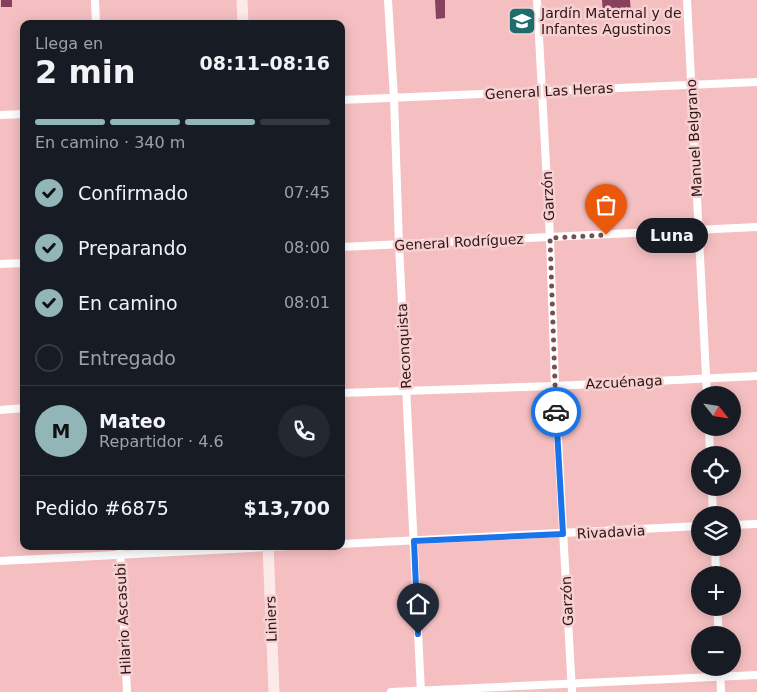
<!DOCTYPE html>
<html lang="es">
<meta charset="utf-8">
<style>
body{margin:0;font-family:"DejaVu Sans",sans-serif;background:#242831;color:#f1f3f6;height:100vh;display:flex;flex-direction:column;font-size:19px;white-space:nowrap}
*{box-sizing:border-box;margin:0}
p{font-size:16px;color:#9ea1a6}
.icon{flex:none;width:28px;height:28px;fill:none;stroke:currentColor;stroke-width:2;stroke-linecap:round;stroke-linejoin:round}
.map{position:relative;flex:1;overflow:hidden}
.side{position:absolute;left:20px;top:20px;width:325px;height:530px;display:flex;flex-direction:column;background:#171b24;border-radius:10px;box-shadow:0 2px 12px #0003}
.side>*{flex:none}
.needle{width:32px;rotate:120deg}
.controls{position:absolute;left:691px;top:386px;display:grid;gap:10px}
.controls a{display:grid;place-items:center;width:50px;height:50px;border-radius:50%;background:#171b24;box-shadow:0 2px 12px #0003;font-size:25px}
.pin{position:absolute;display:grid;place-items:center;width:42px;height:42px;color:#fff;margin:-51px -21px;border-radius:50% 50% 50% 0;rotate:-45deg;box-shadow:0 0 5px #0007}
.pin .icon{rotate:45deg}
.courier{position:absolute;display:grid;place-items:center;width:50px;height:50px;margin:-25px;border:4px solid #1a73e8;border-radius:50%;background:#fff;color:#222;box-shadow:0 1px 6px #0007}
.bubble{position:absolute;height:35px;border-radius:18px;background:#171b24;box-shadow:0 2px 12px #0003;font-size:16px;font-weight:800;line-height:35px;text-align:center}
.headline em{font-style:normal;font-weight:800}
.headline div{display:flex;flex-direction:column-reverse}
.headline{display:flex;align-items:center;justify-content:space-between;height:85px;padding:0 15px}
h1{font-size:32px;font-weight:800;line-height:38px}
.bar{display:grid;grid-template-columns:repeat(4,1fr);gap:8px 5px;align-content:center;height:60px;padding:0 15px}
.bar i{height:6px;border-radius:4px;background:#363941}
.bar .selected{background:#92b6b8}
.bar p{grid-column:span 4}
.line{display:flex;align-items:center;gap:12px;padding:0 15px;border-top:1px solid #363941}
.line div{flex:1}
.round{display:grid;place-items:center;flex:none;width:52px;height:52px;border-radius:26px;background:#242831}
ol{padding:0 15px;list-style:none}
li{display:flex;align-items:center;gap:15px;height:55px}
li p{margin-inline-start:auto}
li .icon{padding:5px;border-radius:50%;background:#92b6b8;color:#111;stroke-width:4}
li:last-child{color:#9ea1a6}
li i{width:28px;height:28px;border:2px solid #363941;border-radius:50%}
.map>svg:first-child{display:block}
.building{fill:#87405d}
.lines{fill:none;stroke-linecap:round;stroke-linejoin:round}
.street{stroke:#fff;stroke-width:8}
.secondary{stroke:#fee9ea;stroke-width:11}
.done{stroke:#764f51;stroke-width:5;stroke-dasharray:0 9}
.route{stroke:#1a73e8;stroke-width:6}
.labels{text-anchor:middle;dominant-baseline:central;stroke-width:5;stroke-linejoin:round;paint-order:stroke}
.poi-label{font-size:14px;fill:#311215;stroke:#f6d1d2;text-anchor:start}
.street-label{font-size:14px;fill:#311215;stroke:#f6d1d2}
</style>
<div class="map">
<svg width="757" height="692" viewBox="0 0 757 692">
<rect width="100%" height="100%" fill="#f5bfc1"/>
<!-- building -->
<g class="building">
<rect x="1" y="0" width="11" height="7"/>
<path d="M435 0H445V18L436 19Z"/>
<path d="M602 0H630L631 13 603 14Z"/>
</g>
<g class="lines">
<!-- street -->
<g class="street">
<path d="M95 0 96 24"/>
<path d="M388 0 394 98 399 244 421 692"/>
<path d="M537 0 550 238 555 386 572 692"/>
<path d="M687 0 707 395"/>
<path d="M341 100 757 82"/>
<path d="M0 115 24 114"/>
<path d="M341 247 757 227"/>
<path d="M0 264 24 263"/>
<path d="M341 393 555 386 757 376"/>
<path d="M0 410 24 408"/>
<path d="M709 428 710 455"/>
<path d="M712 488 713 515"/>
<path d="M732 525 757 524"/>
<path d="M341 544 700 526"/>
<path d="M120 546 127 692"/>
<path d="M715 548 716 575"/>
<path d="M0 561 289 546"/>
<path d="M717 608 719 635"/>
<path d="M720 668 721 692"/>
<path d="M391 692 757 675"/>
</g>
<!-- secondary -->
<g class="secondary">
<path d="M242 0 243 24"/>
<path d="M268 546 274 692"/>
</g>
</g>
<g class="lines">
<!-- done -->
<path class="done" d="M556 412 550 238 606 235"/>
<!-- route -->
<path class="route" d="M418 634 414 541 563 534 556 412"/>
</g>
<!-- icons -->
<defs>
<g id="school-square" transform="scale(1.4375)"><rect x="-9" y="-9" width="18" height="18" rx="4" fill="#1f6c6c" stroke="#f6d1d2"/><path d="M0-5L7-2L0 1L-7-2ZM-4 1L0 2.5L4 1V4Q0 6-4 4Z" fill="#fff"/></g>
</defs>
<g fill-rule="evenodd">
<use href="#school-square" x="522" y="21"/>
</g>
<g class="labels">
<!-- poi labels -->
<g class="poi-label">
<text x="541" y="13">Jardín Maternal y de<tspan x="541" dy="16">Infantes Agustinos</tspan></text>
</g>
<!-- street labels -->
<g class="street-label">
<text transform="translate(549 91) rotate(-3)">General Las Heras</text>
<text transform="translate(694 138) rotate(-93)">Manuel Belgrano</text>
<text transform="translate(548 196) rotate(-93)">Garzón</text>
<text transform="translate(459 242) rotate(-3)">General Rodríguez</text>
<text transform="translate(404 346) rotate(-93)">Reconquista</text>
<text transform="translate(624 382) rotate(-3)">Azcuénaga</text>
<text transform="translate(611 532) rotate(-3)">Rivadavia</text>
<text transform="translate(567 601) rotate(-93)">Garzón</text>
<text transform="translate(123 619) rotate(-93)">Hilario Ascasubi</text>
<text transform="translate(271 619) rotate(-92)">Liniers</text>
</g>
</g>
</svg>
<div class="controls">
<a><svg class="needle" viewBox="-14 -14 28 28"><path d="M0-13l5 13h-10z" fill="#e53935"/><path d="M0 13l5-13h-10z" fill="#9ea1a6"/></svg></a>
<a><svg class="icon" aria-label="locate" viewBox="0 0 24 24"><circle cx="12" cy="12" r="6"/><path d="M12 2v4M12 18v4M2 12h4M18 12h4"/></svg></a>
<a><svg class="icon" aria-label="layers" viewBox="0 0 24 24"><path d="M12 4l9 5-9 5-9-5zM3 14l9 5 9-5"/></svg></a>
<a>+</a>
<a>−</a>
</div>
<div class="pin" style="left:606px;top:235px;background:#ea580c"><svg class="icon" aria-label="bag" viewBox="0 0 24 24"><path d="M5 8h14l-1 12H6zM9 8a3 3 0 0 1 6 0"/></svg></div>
<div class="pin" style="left:418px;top:634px;background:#1f2937"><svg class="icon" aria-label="home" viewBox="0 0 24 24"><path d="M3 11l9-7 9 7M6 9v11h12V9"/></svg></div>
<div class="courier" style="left:556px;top:412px"><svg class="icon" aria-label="car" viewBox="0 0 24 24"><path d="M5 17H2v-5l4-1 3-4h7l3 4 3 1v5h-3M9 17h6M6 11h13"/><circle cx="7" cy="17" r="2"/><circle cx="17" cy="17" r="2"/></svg></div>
<div class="bubble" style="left:636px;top:218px;width:72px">Luna</div>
<section class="side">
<div class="headline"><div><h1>2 min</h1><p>Llega en</p></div><em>08:11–08:16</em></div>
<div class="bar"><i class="selected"></i><i class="selected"></i><i class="selected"></i><i></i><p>En camino · 340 m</p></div>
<ol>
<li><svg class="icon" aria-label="check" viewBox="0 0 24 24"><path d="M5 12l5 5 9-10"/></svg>Confirmado<p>07:45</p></li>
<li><svg class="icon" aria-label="check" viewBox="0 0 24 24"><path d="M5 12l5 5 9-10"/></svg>Preparando<p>08:00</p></li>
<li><svg class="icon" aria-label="check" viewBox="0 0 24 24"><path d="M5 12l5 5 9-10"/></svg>En camino<p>08:01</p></li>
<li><i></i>Entregado</li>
</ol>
<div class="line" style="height:90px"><b class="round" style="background:#92b6b8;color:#111">M</b><div><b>Mateo</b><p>Repartidor · 4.6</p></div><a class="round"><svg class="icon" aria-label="phone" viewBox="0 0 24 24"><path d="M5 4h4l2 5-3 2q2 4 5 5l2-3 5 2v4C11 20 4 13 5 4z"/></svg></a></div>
<div class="line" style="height:65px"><div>Pedido #6875</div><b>$13,700</b></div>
</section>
</div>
